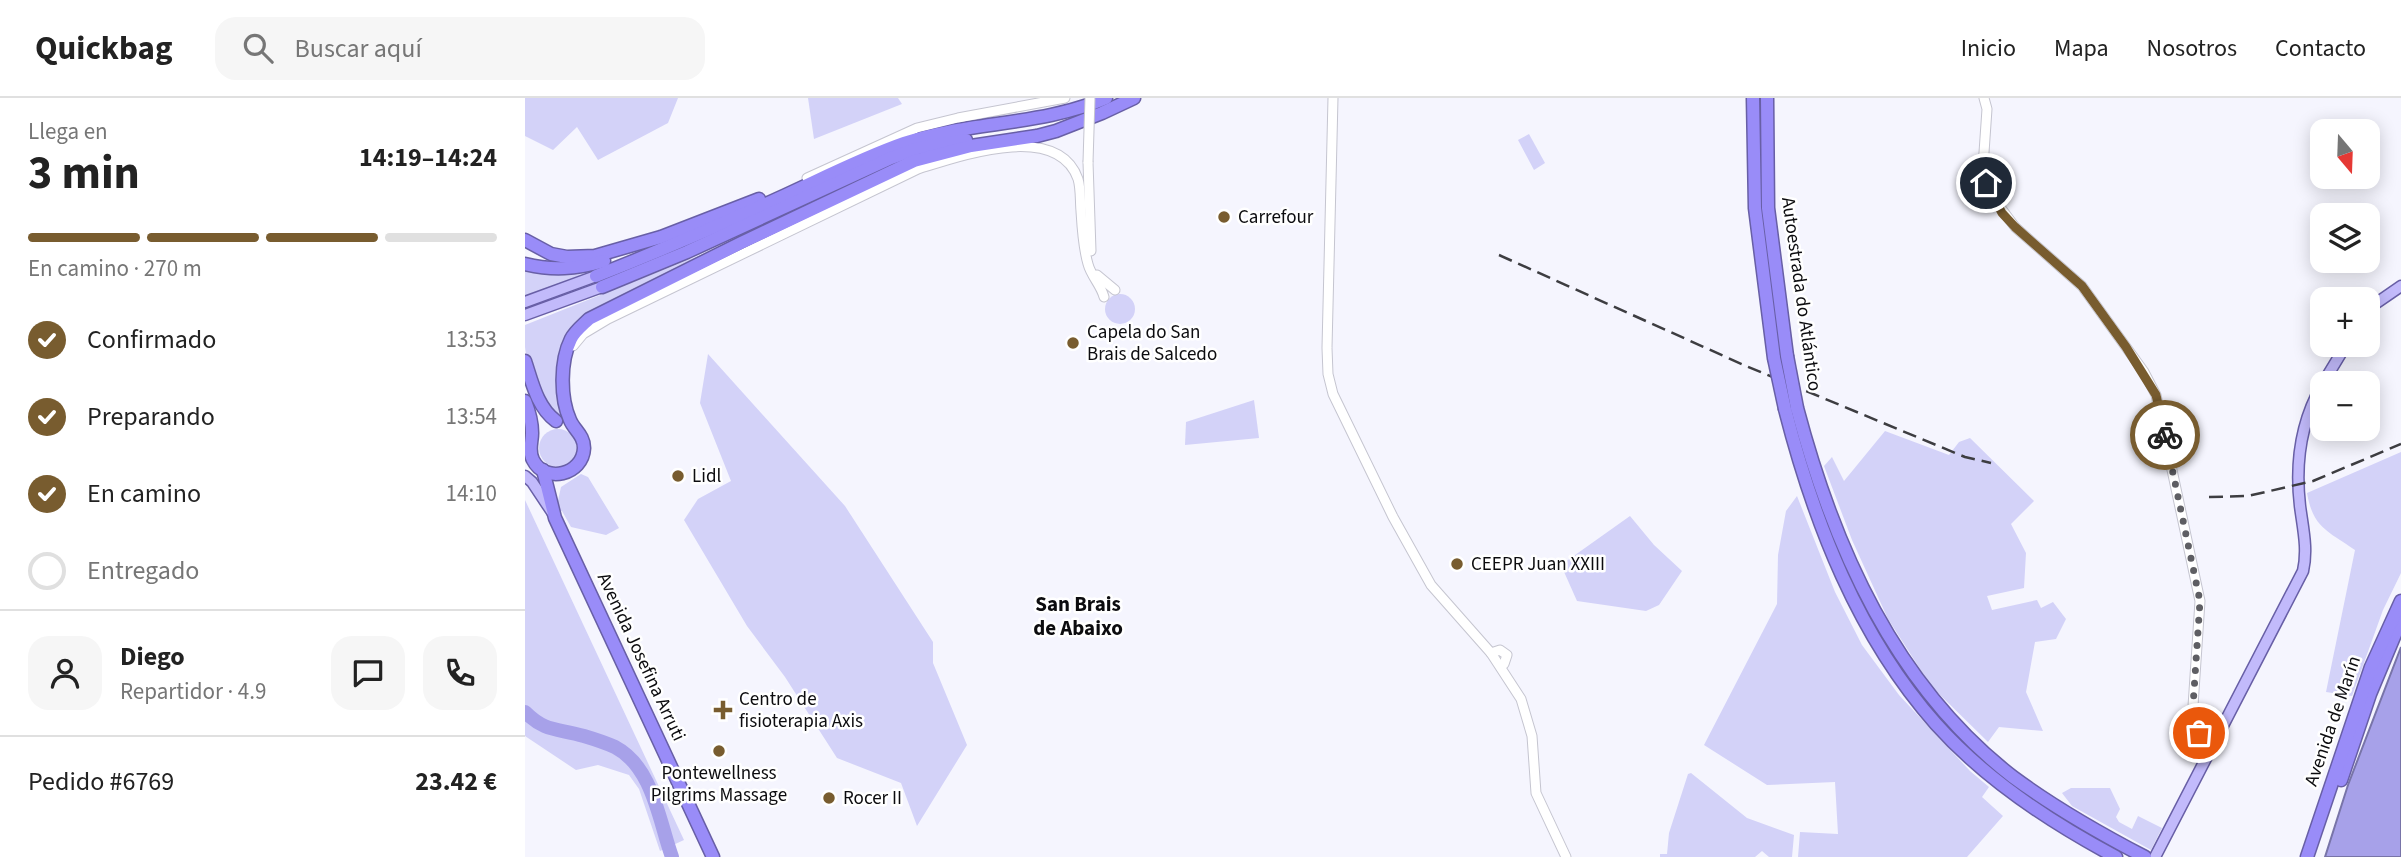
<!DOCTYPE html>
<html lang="es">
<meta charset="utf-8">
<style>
body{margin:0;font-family:"Source Sans 3",sans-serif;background:#f6f6f6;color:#222;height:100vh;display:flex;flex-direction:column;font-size:26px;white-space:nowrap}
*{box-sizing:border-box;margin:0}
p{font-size:23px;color:#767676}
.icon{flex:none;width:38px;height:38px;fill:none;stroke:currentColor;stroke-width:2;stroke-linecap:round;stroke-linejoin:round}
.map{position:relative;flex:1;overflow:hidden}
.side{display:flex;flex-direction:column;background:#fff;width:525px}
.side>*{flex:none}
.needle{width:46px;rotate:161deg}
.tools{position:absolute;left:1785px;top:21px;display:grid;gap:14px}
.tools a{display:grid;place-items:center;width:70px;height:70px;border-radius:14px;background:#fff;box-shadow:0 4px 18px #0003;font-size:35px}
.pin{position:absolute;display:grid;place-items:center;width:60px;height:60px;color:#fff;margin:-30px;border:4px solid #fff;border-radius:50%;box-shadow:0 2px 7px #0007}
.courier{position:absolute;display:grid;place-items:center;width:70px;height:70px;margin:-35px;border:5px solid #785c2f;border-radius:50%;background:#fff;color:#222;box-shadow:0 2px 9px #0007}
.headline em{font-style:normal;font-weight:700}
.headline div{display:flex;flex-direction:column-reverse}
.headline{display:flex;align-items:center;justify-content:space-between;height:119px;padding:0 28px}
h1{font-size:46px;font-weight:700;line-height:52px}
.bar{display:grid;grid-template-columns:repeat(4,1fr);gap:10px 7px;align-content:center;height:84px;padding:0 28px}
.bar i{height:9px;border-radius:5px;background:#e0e0e0}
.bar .on{background:#785c2f}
.bar p{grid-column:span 4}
.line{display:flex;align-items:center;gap:18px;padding:0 28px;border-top:2px solid #e0e0e0}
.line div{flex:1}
.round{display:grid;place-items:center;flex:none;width:74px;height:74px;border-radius:21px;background:#f6f6f6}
ol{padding:0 28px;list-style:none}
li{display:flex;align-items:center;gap:21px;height:77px}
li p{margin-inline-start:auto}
li .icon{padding:7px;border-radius:50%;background:#785c2f;color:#fff;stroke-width:4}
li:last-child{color:#767676}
li i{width:38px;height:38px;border:4px solid #e0e0e0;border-radius:50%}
header{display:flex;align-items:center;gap:42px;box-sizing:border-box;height:98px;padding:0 35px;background:#fff;border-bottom:2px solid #e0e0e0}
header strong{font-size:33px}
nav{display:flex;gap:38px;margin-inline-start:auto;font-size:24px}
.search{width:490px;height:63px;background:#f6f6f6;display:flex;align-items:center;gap:18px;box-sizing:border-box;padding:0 24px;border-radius:21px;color:#767676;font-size:26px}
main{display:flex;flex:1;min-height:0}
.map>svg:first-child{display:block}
.green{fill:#d3d2f8}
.water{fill:#a7a1e9;stroke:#7874a8;stroke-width:2}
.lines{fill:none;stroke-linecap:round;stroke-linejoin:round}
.river{stroke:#a7a1e9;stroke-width:14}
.minor-casing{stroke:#c5c5d0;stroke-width:11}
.major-casing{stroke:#685fa6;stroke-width:13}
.highway-casing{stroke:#685fa6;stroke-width:15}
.minor{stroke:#fff;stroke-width:9}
.major{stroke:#c2bafb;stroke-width:10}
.highway{stroke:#998cf8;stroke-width:12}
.rail{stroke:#3d3d41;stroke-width:2.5;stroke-dasharray:14 7;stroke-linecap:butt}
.minor-bridge-casing{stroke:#c5c5d0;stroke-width:11;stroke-linecap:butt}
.highway-bridge-casing{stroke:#685fa6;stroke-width:15;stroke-linecap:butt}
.minor-bridge{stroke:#fff;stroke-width:9}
.highway-bridge{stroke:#998cf8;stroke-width:12}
.done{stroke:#5e5e63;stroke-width:7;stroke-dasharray:0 12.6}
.route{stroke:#785c2f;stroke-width:9}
.poi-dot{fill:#785c2f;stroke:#fff;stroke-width:2.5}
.labels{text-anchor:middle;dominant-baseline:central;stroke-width:5;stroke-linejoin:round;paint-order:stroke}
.poi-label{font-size:19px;fill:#0c0c0f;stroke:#fff;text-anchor:start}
.street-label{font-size:19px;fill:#0c0c0f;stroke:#fff}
.neighbourhood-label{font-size:21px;font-weight:bold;fill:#0c0c0f;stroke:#fff}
</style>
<header>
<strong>Quickbag</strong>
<div class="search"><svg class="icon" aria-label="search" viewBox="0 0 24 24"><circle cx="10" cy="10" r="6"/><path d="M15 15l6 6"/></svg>Buscar aquí</div>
<nav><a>Inicio</a><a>Mapa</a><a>Nosotros</a><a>Contacto</a></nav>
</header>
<main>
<section class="side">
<div class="headline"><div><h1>3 min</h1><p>Llega en</p></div><em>14:19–14:24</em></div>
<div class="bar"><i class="on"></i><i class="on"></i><i class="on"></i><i></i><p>En camino · 270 m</p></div>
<ol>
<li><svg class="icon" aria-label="check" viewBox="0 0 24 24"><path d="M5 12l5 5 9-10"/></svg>Confirmado<p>13:53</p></li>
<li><svg class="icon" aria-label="check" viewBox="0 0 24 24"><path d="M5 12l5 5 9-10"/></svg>Preparando<p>13:54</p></li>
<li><svg class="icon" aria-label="check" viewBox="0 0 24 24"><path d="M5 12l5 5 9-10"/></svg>En camino<p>14:10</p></li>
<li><i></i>Entregado</li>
</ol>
<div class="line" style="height:126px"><a class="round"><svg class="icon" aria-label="person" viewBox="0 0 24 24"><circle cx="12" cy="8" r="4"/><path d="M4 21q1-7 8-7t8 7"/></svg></a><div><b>Diego</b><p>Repartidor · 4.9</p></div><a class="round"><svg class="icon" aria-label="chat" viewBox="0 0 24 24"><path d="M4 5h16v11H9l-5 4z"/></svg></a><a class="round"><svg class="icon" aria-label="phone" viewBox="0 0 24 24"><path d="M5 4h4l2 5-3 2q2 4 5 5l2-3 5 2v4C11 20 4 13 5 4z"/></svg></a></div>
<div class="line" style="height:91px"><div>Pedido #6769</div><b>23.42 €</b></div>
</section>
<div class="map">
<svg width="1876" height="759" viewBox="0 0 1876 759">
<rect width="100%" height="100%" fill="#f5f5fe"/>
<!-- green -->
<g class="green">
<path d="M0 0H153L143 25 73 62 52 29 28 52 0 38Z"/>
<path d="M283 0H373L377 6 289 41Z"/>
<path d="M1004 36 1020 65 1009 72 993 42Z"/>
<path d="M183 154 185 155 66 215 33 274 35 316C19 311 1 265 0 249 0 242 0 234 0 227Z"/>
<path d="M0 172 32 177 70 172 0 199Z"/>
<circle cx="595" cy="211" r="15"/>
<path d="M183 256 320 408 408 544V565L442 647 392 728 376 685 312 660 260 579 222 528 159 422 173 401 206 383 175 305Z"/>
<path d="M729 302 734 340 660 347 661 324Z"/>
<circle cx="33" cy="350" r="19"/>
<path d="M1360 333 1424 357 1434 344 1445 340 1509 403 1486 426 1501 455 1499 490 1462 498 1467 512 1512 502 1516 510 1528 504 1541 521 1531 541 1510 544 1501 594 1518 633 1474 629 1463 644 1406 588 1363 521 1327 442 1299 368 1307 359 1319 383Z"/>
<path d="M1876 354V475L1858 512 1827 598 1801 594 1830 452C1803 433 1788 430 1782 395Z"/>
<path d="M56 376 63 379 94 430 81 437 46 429 37 413 34 414 32 407 36 389Z"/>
<path d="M1272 398 1310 494 1337 547 1374 597 1445 673 1464 689 1457 699 1478 718 1442 759H1273L1275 734 1313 736 1310 684 1242 687 1179 647 1252 506 1253 457 1261 413Z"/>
<path d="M0 402 159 742 135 753 114 691 104 677 73 667 51 672 0 638Z"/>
<path d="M1105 418 1129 447 1157 473 1134 507 1121 513 1052 503 1036 467Z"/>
<path d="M1166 675 1222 720 1269 737 1267 759H1244L1237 753 1230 759H1135V756H1142L1144 735 1163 676Z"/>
<path d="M1546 690H1585L1595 711 1591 719 1594 724 1607 731 1613 718 1637 730 1626 752 1547 708 1537 695Z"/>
</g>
<!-- water -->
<path class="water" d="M1876 549V759H1800L1823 687Z"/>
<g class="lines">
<!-- river -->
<path class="river" d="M0 614C21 635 33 630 59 638 69 641 81 645 90 649 128 669 134 723 147 759"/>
<!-- minor casing -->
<g class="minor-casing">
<g id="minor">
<path d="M808 0 802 250 803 276 808 296 868 419 906 487 966 555 996 601 1007 638 1011 695 1041 759"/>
<path d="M1459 0 1462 11 1458 69 1466 97 1490 129 1557 188 1619 274 1631 297 1675 503 1668 608C1670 630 1671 633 1690 643"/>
<path d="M563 64 566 153"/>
<path d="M282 80 392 30 433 20 540 0"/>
<path d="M572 177 590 192"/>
<path d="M48 248 58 236 83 221 393 71C435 58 532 23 553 81 556 91 555 103 556 113 557 130 558 149 563 166 566 178 576 187 579 199"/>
<path d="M966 555 975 552 982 557 979 566 975 567"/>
</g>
</g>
<!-- major casing -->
<g class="major-casing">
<g id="major">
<path d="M0 204 71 178"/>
<path d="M1843 215 1850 206 1876 188"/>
<path d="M0 217 77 189"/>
<path d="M1798 285 1821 247"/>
<path d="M0 378 7 384 27 414"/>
<path d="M1630 759 1778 473C1783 451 1778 431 1775 408 1770 365 1775 325 1797 287"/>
</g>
</g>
<!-- highway casing -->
<g class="highway-casing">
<g id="highway">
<path d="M1228 0 1230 110 1249 260"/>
<path d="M1242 0 1243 110 1262 258"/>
<path d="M0 142 26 156 42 159 70 158 136 139 234 101"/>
<path d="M0 166C28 173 51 171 79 163"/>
<path d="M71 178C132 154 193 128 252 101 294 82 336 60 379 45 445 23 517 28 581 0"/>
<path d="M77 189 162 154 366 60 393 50 441 42"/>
<path d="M0 263C7 284 12 309 31 323"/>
<path d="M0 303C4 313 7 324 7 335 7 345 3 352 8 362 20 386 58 377 59 350 59 337 49 332 45 322 35 300 35 263 46 241 50 233 58 227 64 221L216 145 389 63 446 48 512 38 531 33 577 15 609 0"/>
<path d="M1272 310C1309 450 1370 588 1488 679 1530 710 1574 735 1620 759"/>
<path d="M1260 311C1289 424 1333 538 1411 626 1461 682 1525 724 1591 759"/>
<path d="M18 372 30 420 188 759"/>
<path d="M1816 682 1845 596 1876 522"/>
<path d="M1782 759 1846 569 1876 503"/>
</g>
</g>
<!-- minor -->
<use href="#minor" class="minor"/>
<!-- major -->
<use href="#major" class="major"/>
<!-- highway -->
<use href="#highway" class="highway"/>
<!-- rail -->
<g class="rail">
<path d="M974 157 1221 268 1440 359 1466 365"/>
<path d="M1684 399 1723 398 1788 383 1876 346"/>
</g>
<!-- minor-bridge casing -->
<g class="minor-bridge-casing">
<path id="minor-bridge" d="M563 64 565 0"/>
</g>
<!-- highway-bridge casing -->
<g class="highway-bridge-casing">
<g id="highway-bridge">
<path d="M1262 258 1272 310"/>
<path d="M1249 260 1260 311"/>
</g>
</g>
<!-- minor-bridge -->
<use href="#minor-bridge" class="minor-bridge"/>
<!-- highway-bridge -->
<use href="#highway-bridge" class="highway-bridge"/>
</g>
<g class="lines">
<!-- done -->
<path class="done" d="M1640 337 1675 503 1668 608 1670 625 1674 635"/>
<!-- route -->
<path class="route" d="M1461 85 1477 115 1490 129 1557 188 1601 249 1631 297 1640 337"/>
</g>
<!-- markers -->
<g class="poi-dot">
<circle cx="699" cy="119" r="7"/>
<circle cx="548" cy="245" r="7"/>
<circle cx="153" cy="378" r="7"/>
<circle cx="932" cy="466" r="7"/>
<path d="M194.5 601.5h7v7h7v7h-7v7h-7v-7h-7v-7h7z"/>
<circle cx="194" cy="653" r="7"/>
<circle cx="304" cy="700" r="7"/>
</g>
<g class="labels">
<!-- poi labels -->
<g class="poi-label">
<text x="713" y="119">Carrefour</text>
<text x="562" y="234">Capela do San<tspan x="562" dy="22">Brais de Salcedo</tspan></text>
<text x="167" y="378">Lidl</text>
<text x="946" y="466">CEEPR Juan XXIII</text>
<text x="214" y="601">Centro de<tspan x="214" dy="22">fisioterapia Axis</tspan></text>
<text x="194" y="675" text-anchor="middle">Pontewellness<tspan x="194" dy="22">Pilgrims Massage</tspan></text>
<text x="318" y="700">Rocer II</text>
</g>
<!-- street labels -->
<g class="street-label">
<text transform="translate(1276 196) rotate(82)">Autoestrada do Atlántico</text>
<text transform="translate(116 559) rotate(65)">Avenida Josefina Arruti</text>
<text transform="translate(1808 623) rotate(-71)">Avenida de Marín</text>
</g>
<!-- neighbourhood labels -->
<g class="neighbourhood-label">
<text x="553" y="506">San Brais<tspan x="553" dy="24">de Abaixo</tspan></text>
</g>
</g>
</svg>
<div class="tools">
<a><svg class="needle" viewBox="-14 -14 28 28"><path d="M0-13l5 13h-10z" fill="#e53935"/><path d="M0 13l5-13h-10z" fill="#767676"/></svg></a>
<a><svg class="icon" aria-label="layers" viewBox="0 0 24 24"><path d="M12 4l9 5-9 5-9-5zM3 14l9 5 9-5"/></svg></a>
<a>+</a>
<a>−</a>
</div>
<div class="pin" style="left:1674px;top:635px;background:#ea580c"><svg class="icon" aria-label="bag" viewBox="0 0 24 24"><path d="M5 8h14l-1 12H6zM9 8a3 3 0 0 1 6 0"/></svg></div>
<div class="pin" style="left:1461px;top:85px;background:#1f2937"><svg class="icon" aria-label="home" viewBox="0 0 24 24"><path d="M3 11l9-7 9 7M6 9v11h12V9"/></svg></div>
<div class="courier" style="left:1640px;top:337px"><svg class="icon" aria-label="bike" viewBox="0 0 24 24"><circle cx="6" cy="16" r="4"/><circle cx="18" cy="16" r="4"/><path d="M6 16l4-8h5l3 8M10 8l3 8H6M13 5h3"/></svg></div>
</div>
</main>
